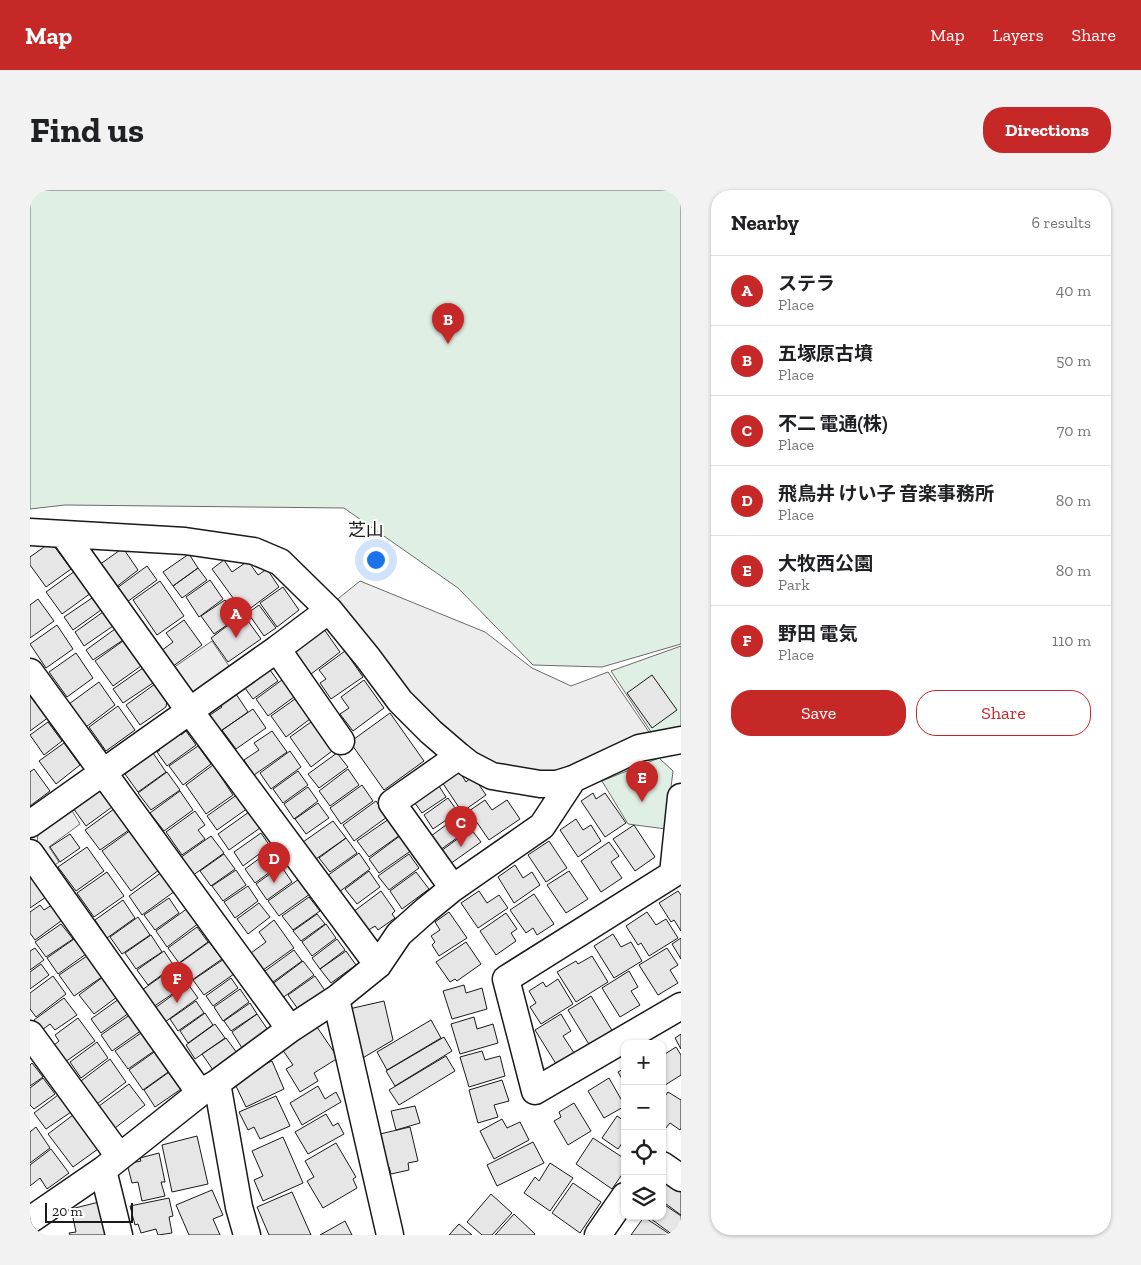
<!DOCTYPE html>
<html lang="en">
<head>
<meta charset="utf-8">
<style>
  :root { --surface:#fff; --page:#f2f2f2; --text:#202124; --muted:#757577; --line:#e0e0e0; --accent:#c62828 }
  body { margin:0; font-family:"Zilla Slab","Noto Sans JP",serif; background:var(--page); color:var(--text) }
  .controls { position:absolute; right:15px; bottom:15px; display:grid; overflow:hidden; border-radius:10px; box-shadow:0 1px 4px #0004 }
  .controls button { width:45px; height:45px; display:grid; place-items:center; padding:0; border:0; border-bottom:1px solid var(--line); background:var(--surface); color:var(--text); font:25px sans-serif }
  .scale { position:absolute; left:15px; bottom:12px; width:88px; box-sizing:border-box; padding-left:5px; border:2px solid #1a1a1a; border-top:0; font-size:14px; line-height:18px; white-space:nowrap; color:#1a1a1a; -webkit-text-stroke:4px #fff; paint-order:stroke }
  .you { position:absolute; left:345px; top:369px; width:18px; height:18px; margin:-12px; border:4px solid #fff; border-radius:50%; background:#1a73e8; box-shadow:0 0 0 8px #1a73e833 }
  .badge { display:grid; place-items:center; width:32px; height:32px; border-radius:50%; background:var(--accent); color:#fff; font-size:16px; font-weight:700 }
  .pin { position:absolute; translate:-50% -41px; filter:drop-shadow(0 1px 2px #0008) }
  .pin::after { content:''; position:absolute; top:26px; width:18px; height:15px; background:inherit; clip-path:polygon(0 0,100% 0,50% 100%) }
  .list { margin:0; padding:0; list-style:none }
  h2 { display:flex; justify-content:space-between; align-items:center; height:65px; margin:0; padding:0 20px; font-size:21px }
  h2 small { font-size:16px; font-weight:400; color:var(--muted) }
  .list li { display:grid; grid-template-columns:32px 1fr auto; gap:15px; align-items:center; box-sizing:border-box; height:70px; padding:0 20px; border-top:1px solid var(--line) }
  .list b { display:block; font-size:19px; white-space:nowrap }
  .list p { margin:0; font-size:16px; white-space:nowrap; color:var(--muted) }
  .list em { font-size:16px; font-style:normal; color:var(--muted) }
  .actions { display:flex; gap:10px; padding:15px 20px }
  .actions a { flex:1; padding:11px 0; border:1px solid var(--accent); border-radius:20px; text-align:center; font-size:18px; color:var(--accent) }
  .actions .main { background:var(--accent); color:#fff }
  .icon { flex:none; width:28px; height:28px; fill:none; stroke:currentColor; stroke-width:2; stroke-linecap:round; stroke-linejoin:round }
  .map { position:relative; flex:none; width:651px; height:1045px; overflow:hidden; border-radius:20px }
  header { display:flex; align-items:center; gap:30px; box-sizing:border-box; height:70px; padding:0 25px; background:var(--accent); color:#fff }
  header strong { font-size:24px }
  nav { display:flex; gap:28px; margin-inline-start:auto; font-size:18px }
  .intro { display:flex; align-items:center; justify-content:space-between; box-sizing:border-box; height:120px; padding:0 30px }
  h1 { margin:0; font-size:35px }
  .button { padding:12px 22px; border-radius:20px; background:var(--accent); color:#fff; font-size:18px; font-weight:700 }
  main { display:flex; gap:30px; padding:0 30px }
  aside { flex:1; background:var(--surface); border-radius:20px; box-shadow:0 1px 4px #0004 }
  .map>svg:first-child { display:block }
  .green { fill:#e0efe3; stroke:#6a6a6a }
  .parking { fill:#ededed; stroke:#6a6a6a }
  .building { fill:#e6e6e6; stroke:#1a1a1a }
  .lines { fill:none; stroke-linecap:round; stroke-linejoin:round }
  .minor-casing { stroke:#1a1a1a; stroke-width:29 }
  .minor { stroke:#fff; stroke-width:26 }
  .labels { text-anchor:middle; stroke-width:4; stroke-linejoin:round; paint-order:stroke }
  .neighbourhood-label { font-size:18px; fill:#1a1a1a; stroke:#fff }
</style>
</head>
<body>
<header>
<strong>Map</strong>
<nav><a>Map</a><a>Layers</a><a>Share</a></nav>
</header>
<div class="intro"><h1>Find us</h1><a class="button">Directions</a></div>
<main>
<div class="map">
<svg width="651" height="1045" viewBox="0 0 651 1045">
  <rect width="100%" height="100%" fill="#fff"/>
  <path class="green" d="M0 0H651V454L572 477 503 475 428 398 314 318 35 315 0 319Z
    M651 456V538L623 545 581 481Z
    M629 568 643 581 636 639 598 634 572 591Z"/>
  <path class="parking" d="M330 391 455 442 502 478 541 496 578 482 621 545 604 548 536 577 519 582 457 574 396 529 304 412Z
    M182 451 201 479 168 502 160 503 143 478Z
    M41 619 50 634 19 657 29 672 22 677 7 654 8 643Z"/>
  <path class="building" d="M21 352 41 379 16 397 0 375V367Z
    M93 358 108 380 85 398 69 375Z
    M159 364 168 378 143 396 133 382Z
    M194 370 202 382 218 371 228 385 237 379 249 397 214 423 182 379Z
    M117 376 127 390 97 412 87 398Z
    M168 378 177 390 152 408 143 396Z
    M45 381 61 403 32 424 16 402Z
    M180 390 193 409 169 427 156 407Z
    M130 391 154 426 127 445 103 410Z
    M253 397 269 420 247 437 230 413Z
    M62 408 71 420 43 440 34 427Z
    M8 409 24 431 0 448V415Z
    M195 410 207 428 184 444 171 426Z
    M229 415 246 438 234 446 218 423Z
    M73 422 83 436 54 456 45 442Z
    M213 424 231 449 198 472 181 448Z
    M154 430 172 455 142 477 131 461 143 452 136 443Z
    M27 435 43 459 16 478 0 454Z
    M291 435 310 462 281 484 266 463 267 453Z
    M85 439 93 450 63 470 56 460Z
    M93 451 111 476 83 496 65 471Z
    M315 461 333 487 301 509 290 493 296 489 289 480Z
    M46 463 63 488 37 507 19 482Z
    M237 476 248 491 223 509 212 494Z
    M113 478 123 493 93 513 83 499Z
    M622 485 647 520 622 538 597 503Z
    M256 487 268 504 238 526 226 509Z
    M334 490 354 518 323 541 310 524 319 518 311 507Z
    M69 492 85 515 56 537 39 514Z
    M125 494 137 510 136 517 110 535 96 515Z
    M0 501 19 527 0 541Z
    M204 501 218 522 191 541 180 525 192 517 188 512Z
    M265 509 280 529 256 547 241 526Z
    M88 516 105 540 76 561 59 537Z
    M223 519 236 538 206 559 192 540Z
    M360 523 394 571 354 600 320 552Z
    M18 532 32 551 14 565 0 545Z
    M281 532 302 561 281 577 260 547Z
    M156 541 166 555 137 576 127 562 130 560 128 558 149 543 151 545Z
    M242 541 257 562 224 585 214 570 229 560 224 553Z
    M34 553 50 575 26 594 9 571Z
    M168 556 181 574 153 595 139 576Z
    M260 561 271 577 241 599 230 583Z
    M123 563 136 582 108 602 95 584Z
    M307 563 318 577 289 598 278 584Z
    M183 575 203 605 176 624 156 595Z
    M427 578 436 592 443 586 456 605 432 622 410 589Z
    M4 579 20 601 0 616V582Z
    M318 579 329 595 300 616 289 601Z
    M268 581 278 595 253 613 243 599Z
    M137 582 150 600 121 620 108 603Z
    M407 593 416 607 392 623 382 609Z
    M332 595 343 611 311 634 300 618Z
    M278 597 288 611 264 629 254 614Z
    M69 599 82 617 56 636 43 618Z
    M150 601 163 620 134 641 120 623Z
    M563 603 566 609 575 603 596 633 575 647 551 611Z
    M208 604 218 618 187 640 177 626Z
    M418 608 428 622 403 639 394 625Z
    M455 610 462 620 477 610 490 629 459 650 439 621Z
    M346 611 357 627 324 651 313 635Z
    M288 613 299 628 276 644 265 629Z
    M84 619 99 640 70 660 55 640Z
    M165 621 175 635 168 640 175 649 152 665 136 642Z
    M219 622 230 638 199 660 188 644Z
    M431 624 441 638 410 660 401 646Z
    M359 629 370 645 339 667 327 651Z
    M546 629 553 640 561 635 571 651 548 667 530 640Z
    M303 631 316 648 286 669 273 652Z
    M604 635 625 667 605 681 583 649Z
    M441 639 451 652 420 674 411 661Z
    M101 640 129 680 101 701 72 661Z
    M231 643 240 656 213 676 204 662Z
    M40 644 50 658 30 672 20 657Z
    M371 645 382 660 349 683 339 669Z
    M181 646 194 663 162 686 150 668Z
    M316 648 327 663 300 682 289 668Z
    M519 651 537 678 516 692 498 665Z
    M579 652 589 666 581 672 592 688 571 702 551 671Z
    M57 657 74 681 46 701 28 677Z
    M241 660 251 674 225 693 215 679Z
    M329 663 340 679 309 702 297 686Z
    M194 664 205 679 181 696 170 681Z
    M379 664 389 678 359 700 348 686Z
    M485 675 493 688 502 682 510 695 484 713 468 687Z
    M251 676 262 692 237 710 226 694Z
    M206 680 216 695 193 711 182 696Z
    M339 681 350 697 327 714 315 699Z
    M539 681 558 709 536 723 517 695Z
    M77 682 94 706 64 727 47 703Z
    M132 682 145 701 112 725 99 706Z
    M386 682 399 699 372 719 360 701Z
    M5 684 19 705 0 718V688Z
    M269 689 280 704 249 726 238 711Z
    M218 696 228 711 205 728 194 712Z
    M351 701 365 721 362 724 365 728 348 740 345 736 337 741 323 722Z
    M449 701 457 713 469 705 478 718 448 738 431 713Z
    M648 701 651 705V741L644 730 641 732 629 713Z
    M504 704 524 734 507 745 503 738 496 743 480 720Z
    M279 707 290 721 263 740 252 726Z
    M139 708 149 723 125 740 114 725Z
    M93 710 105 728 77 748 65 730Z
    M25 713 35 728 5 750 0 743V722L10 715 14 720Z
    M229 713 240 727 218 744 207 729Z
    M158 718 169 733 137 757 126 741Z
    M419 722 437 748 409 766 402 755 405 752 401 746 410 740 405 732Z
    M617 722 626 735 636 729 648 748 619 766 611 753 608 755 596 736Z
    M476 723 487 739 481 743 486 751 466 765 450 741Z
    M287 724 295 734 271 751 263 741Z
    M108 727 120 745 92 764 80 747Z
    M244 730 264 758 233 780 221 763 236 752 229 742Z
    M31 734 43 749 16 767 5 752Z
    M296 734 306 748 282 766 272 752Z
    M167 737 178 752 149 773 138 758Z
    M583 744 591 757 601 752 612 771 584 788 564 756Z
    M121 745 132 762 106 779 95 763Z
    M651 748V769L642 754Z
    M44 749 56 764 28 784 17 768Z
    M307 749 315 760 290 779 282 768Z
    M179 752 192 769 162 790 150 773Z
    M436 752 451 774 427 791 425 789 420 792 406 772Z
    M5 758 14 770 0 780V761Z
    M637 758 648 775 640 780 648 793 628 805 609 775Z
    M264 760 272 771 243 792 235 781Z
    M134 761 144 776 118 795 107 780Z
    M316 761 326 775 301 793 290 779Z
    M57 766 72 787 44 806 29 785Z
    M562 766 578 792 546 812 527 782 546 771 548 774Z
    M194 769 204 784 174 805 163 790Z
    M273 771 284 785 251 809 241 795Z
    M11 774 19 785 0 799V782Z
    M146 776 157 794 123 817 112 800Z
    M599 781 608 797 601 801 610 815 590 827 572 798Z
    M23 786 36 804 6 827 0 819V803Z
    M285 786 296 802 270 822 258 805Z
    M73 787 87 807 64 824 49 805Z
    M201 788 208 798 183 816 176 806Z
    M528 789 543 814 511 834 500 817 506 813 499 801 513 792 516 797Z
    M158 794 168 808 135 832 125 818Z
    M434 795 436 803 452 798 457 819 422 829 413 801Z
    M210 799 219 812 193 831 184 817Z
    M561 806 583 842 560 856 538 820Z
    M34 808 47 825 25 840 20 834 12 840 4 830Z
    M89 809 99 823 71 843 61 829Z
    M166 811 174 823 148 841 140 829Z
    M354 811 363 850 331 869 319 819Z
    M220 813 227 824 201 841 194 831Z
    M175 823 183 835 158 853 150 841Z
    M101 824 112 840 82 861 71 845Z
    M227 824 238 840 212 858 202 842Z
    M531 824 541 841 533 846 546 866 528 877 505 840Z
    M444 827 447 839 463 834 468 853 430 864 421 834Z
    M48 828 65 851 35 872 23 856 29 851 25 845Z
    M401 830 411 848 357 880 347 862Z
    M185 834 195 848 165 869 156 855Z
    M287 837 308 868 284 883 288 891 270 902 256 879 263 875 252 859Z
    M114 841 127 859 98 879 85 861Z
    M651 844V859L645 848Z
    M414 847 422 861 365 896 356 881Z
    M196 848 207 863 183 880 172 864Z
    M67 852 78 868 51 888 40 872Z
    M646 857 651 865V885L632 897V859L635 864Z
    M127 860 141 880 113 900 99 880Z
    M452 861 455 870 470 866 475 886 439 897 430 867Z
    M416 866 425 881 369 915 359 900Z
    M80 869 96 892 67 914 51 891Z
    M242 871 254 899 216 917 205 894 213 891 212 888 225 882 224 879Z
    M2 873 13 887 0 896V875Z
    M595 878V894L588 882Z
    M142 880 154 897 125 917 114 900Z
    M13 888 25 904 4 919 0 915V898Z
    M579 888 595 916 574 928 558 901Z
    M472 890 479 911 464 915 468 927 448 933 439 900Z
    M99 894 115 915 85 938 69 916Z
    M288 896 295 909 306 902 311 912 272 935 260 913Z
    M638 902 651 910V938L650 940 640 933 635 939 632 937V910Z
    M28 905 41 922 16 939 4 923Z
    M246 906 260 936 230 949 224 937 218 940 209 922Z
    M544 913 561 941 538 955 524 931 531 927 529 922Z
    M385 916 390 933 366 940 361 921Z
    M296 924 303 936 308 933 314 944 278 964 265 942Z
    M43 925 68 959 43 977 18 944Z
    M587 926 593 930 595 927V949L588 959 572 948Z
    M472 929 477 938 490 932 499 950 464 969 450 941Z
    M6 937 20 958 0 973V942Z
    M380 937 388 971 378 973 379 980 361 984 359 977 358 978 350 944Z
    M167 946 178 994 142 1002 132 955Z
    M253 947 273 993 233 1011 224 990 233 986 222 961Z
    M563 948 595 969V980L582 999 546 974Z
    M503 952 514 973 467 996 457 975Z
    M306 953 326 987 323 989 327 998 293 1018 277 991 284 987 275 971Z
    M21 959 39 983 17 999 10 988 0 996V975Z
    M129 963 135 992H131L135 1006 112 1011 108 992 102 993 97 974 111 971 110 968Z
    M520 973 543 988 520 1021 494 1003 505 987 509 991Z
    M638 989 651 998V1025L632 1011V997Z
    M543 993 571 1012 550 1043 522 1023Z
    M182 1000 193 1025 183 1029 190 1045H159L146 1015Z
    M262 1002 281 1045H239L227 1017Z
    M461 1004 482 1023 462 1045H452L437 1032Z
    M139 1008 143 1026 139 1027 142 1043 128 1045 126 1039 111 1043 108 1034 105 1035 100 1016Z
    M69 1012 76 1045H40L39 1043 46 1042 41 1019Z
    M632 1013 651 1026V1045H643L617 1026H632Z
    M484 1024 505 1044 504 1045H465Z
    M614 1027 641 1045H601Z
    M315 1031 322 1045H290Z
    M429 1034 442 1045H419Z"/>
  <g class="lines">
    <g class="minor-casing">
      <path id="minor" d="M0 342 155 351 224 361 250 372 299 420 338 468 370 511 401 542 429 566 439 574 462 586 510 594H527L543 589 609 558 651 550
        M34 345 159 520 348 775
        M247 459 311 551
        M0 482 260 839
        M651 607 643 684 476 789 505 901 651 816
        M0 634 247 459 299 420
        M0 663 170 903
        M423 698 362 613 429 566
        M306 809 360 1045
        M0 844 89 966
        M187 893 209 1017 217 1045
        M632 975 651 988
        M73 980 89 1045
        M0 1030 73 980 170 903 187 893 260 839 306 809 348 775 369 744 396 720 423 698 512 636 543 589
        M568 1045 595 1006"/>
    </g>
    <use href="#minor" class="minor"/>
  </g>
  <g class="labels">
    <g class="neighbourhood-label">
      <text x="336" y="346">芝山</text>
    </g>
  </g>
</svg>
<div class="controls">
<button>+</button>
<button>−</button>
<button><svg class="icon" aria-label="locate" viewBox="0 0 24 24"><circle cx="12" cy="12" r="6"/><path d="M12 2v4M12 18v4M2 12h4M18 12h4"/></svg></button>
<button><svg class="icon" aria-label="layers" viewBox="0 0 24 24"><path d="M12 4l9 5-9 5-9-5zM3 14l9 5 9-5"/></svg></button>
</div>
<div class="scale">20 m</div>
<div class="you"></div>
<div class="pin badge" style="left:206px;top:448px">A</div>
<div class="pin badge" style="left:418px;top:154px">B</div>
<div class="pin badge" style="left:431px;top:657px">C</div>
<div class="pin badge" style="left:244px;top:693px">D</div>
<div class="pin badge" style="left:612px;top:612px">E</div>
<div class="pin badge" style="left:147px;top:813px">F</div>
</div>
<aside>
<h2>Nearby<small>6 results</small></h2>
<ul class="list">
<li><span class="badge">A</span><div><b>ステラ</b><p>Place</p></div><em>40 m</em></li>
<li><span class="badge">B</span><div><b>五塚原古墳</b><p>Place</p></div><em>50 m</em></li>
<li><span class="badge">C</span><div><b>不二 電通(株)</b><p>Place</p></div><em>70 m</em></li>
<li><span class="badge">D</span><div><b>飛鳥井 けい子 音楽事務所</b><p>Place</p></div><em>80 m</em></li>
<li><span class="badge">E</span><div><b>大牧西公園</b><p>Park</p></div><em>80 m</em></li>
<li><span class="badge">F</span><div><b>野田 電気</b><p>Place</p></div><em>110 m</em></li>
</ul>
<div class="actions"><a class="main">Save</a><a>Share</a></div>
</aside>
</main>
</body>
</html>
